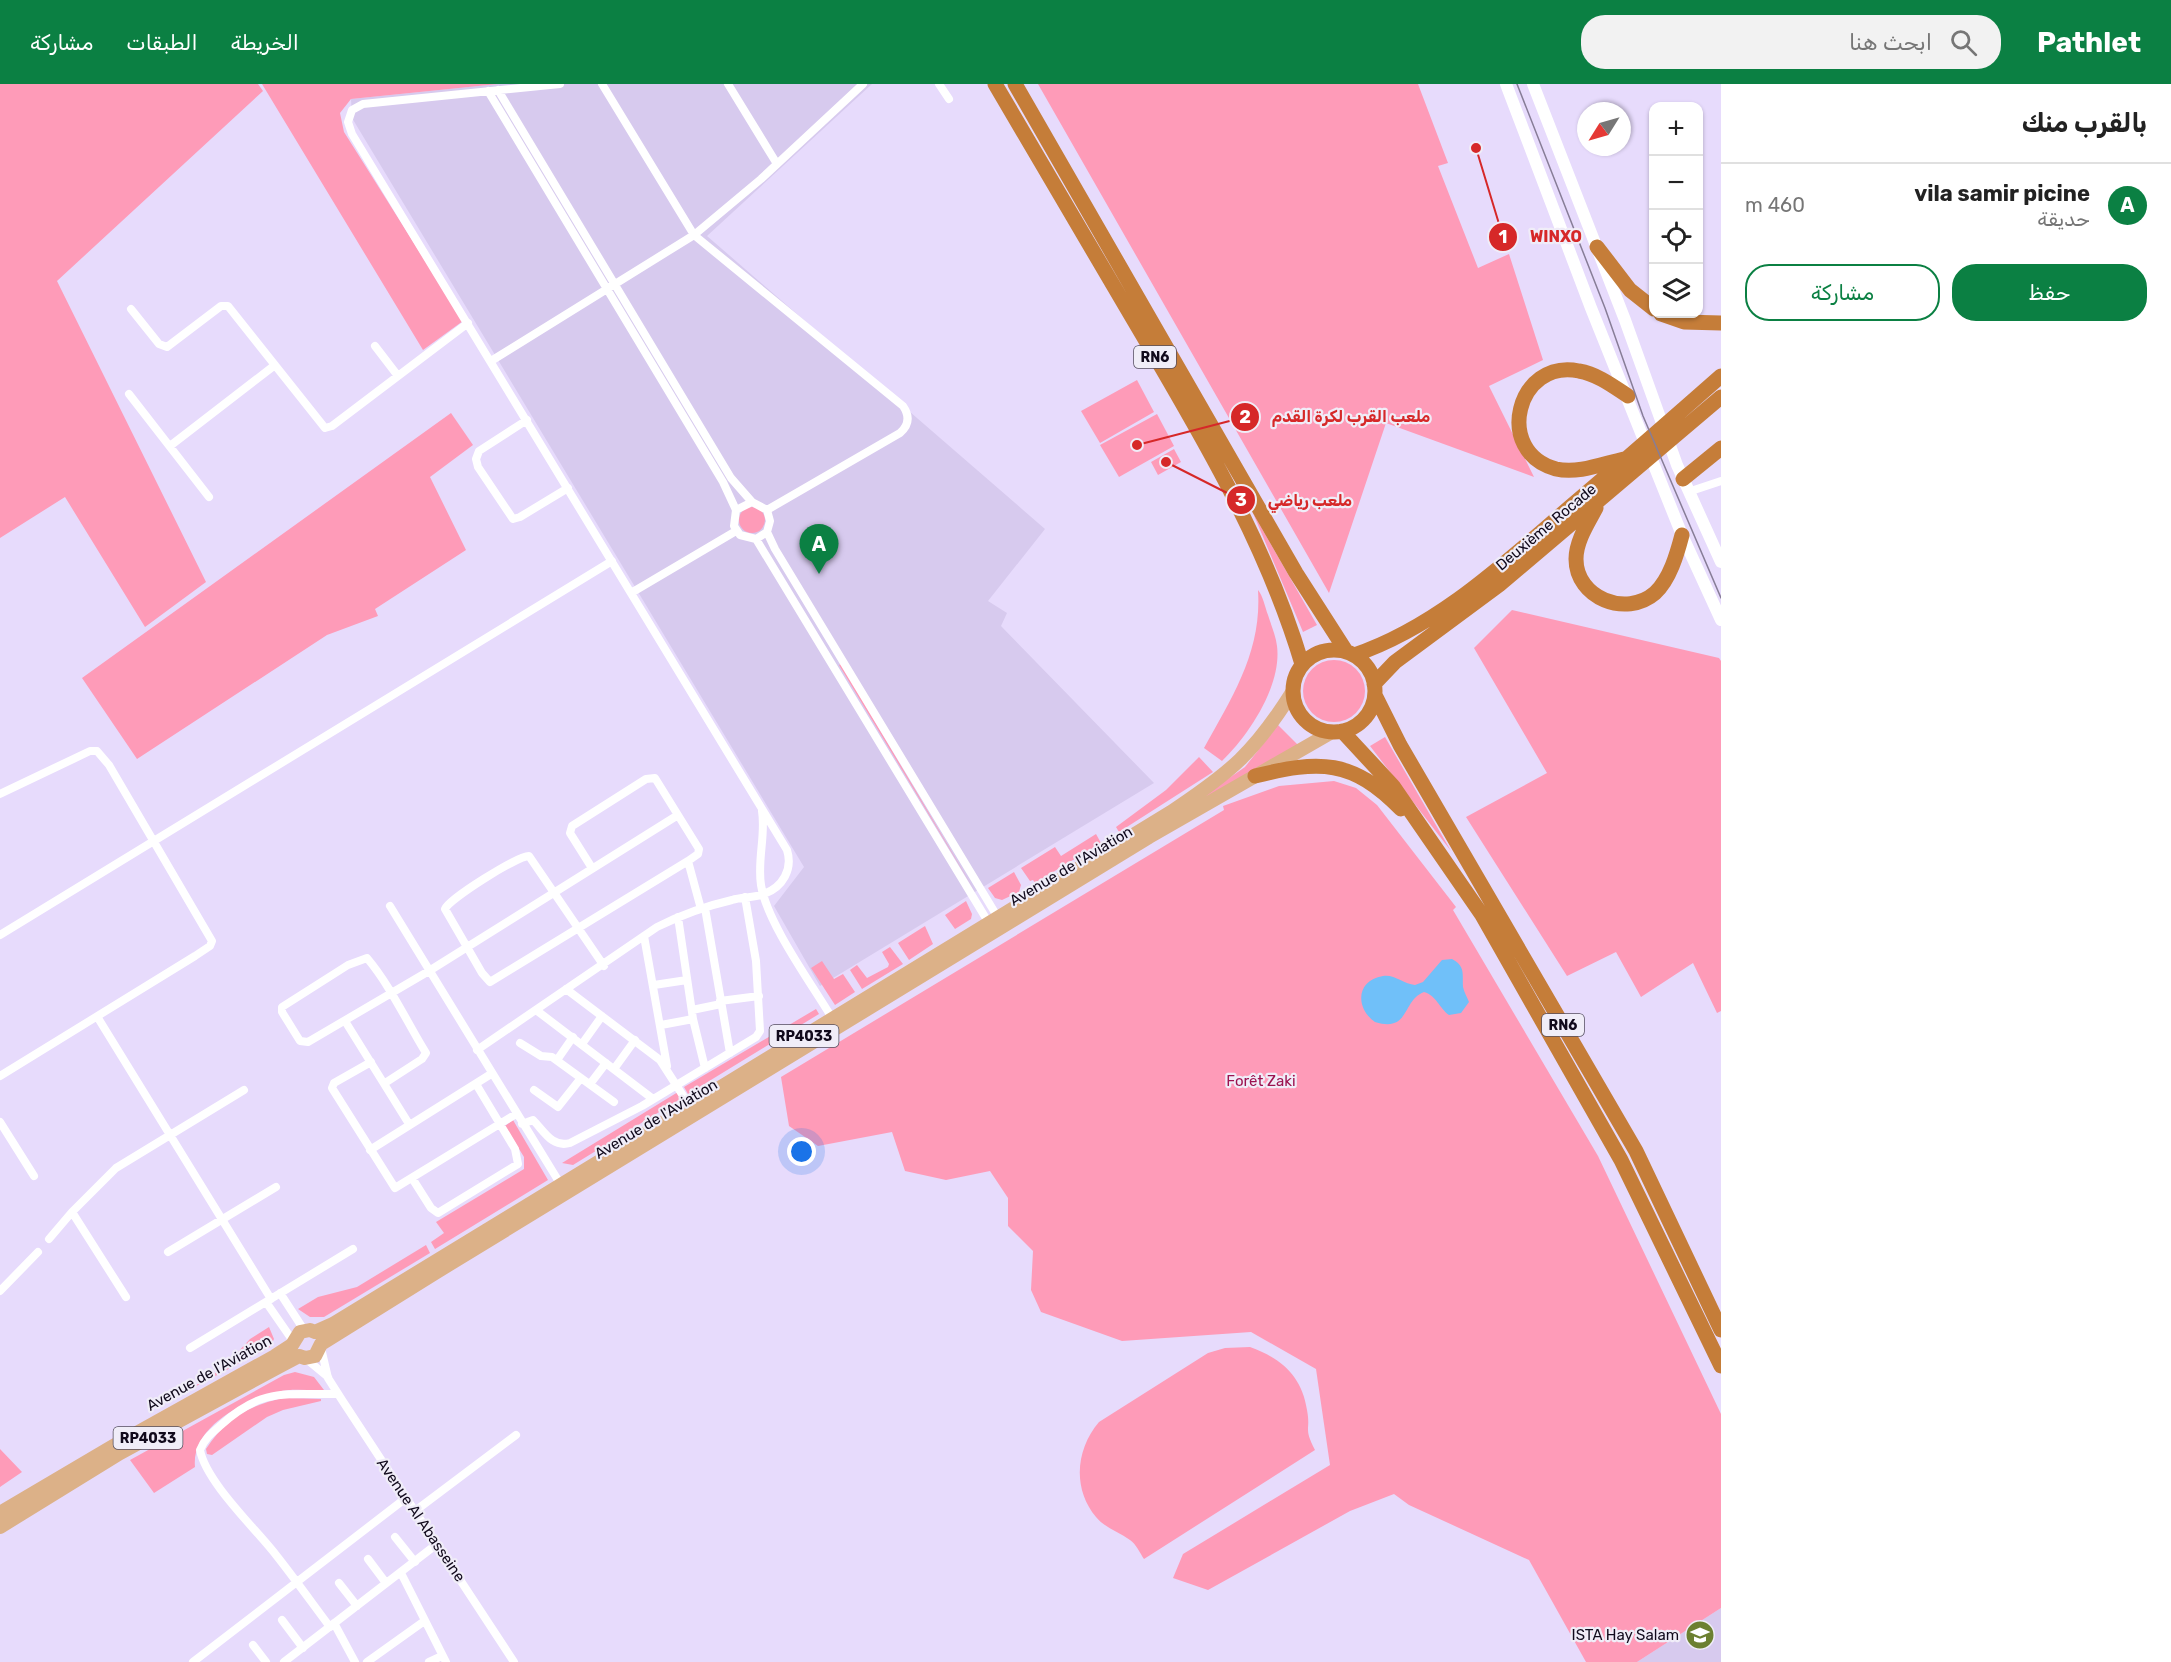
<!DOCTYPE html>
<html lang="ar">
<head>
<meta charset="utf-8">
<style>
  :root { --surface:#fff; --page:#f2f2f2; --text:#222; --muted:#767676; --line:#e0e0e0; --accent:#0b8043 }
  body { margin:0; font-family:Rubik,"Noto Naskh Arabic",sans-serif; background:var(--page); color:var(--text); direction:rtl }
  .controls { position:absolute; right:18px; top:18px; display:grid; overflow:hidden; border-radius:12px; box-shadow:0 2px 4px #0004 }
  .controls button { width:54px; height:54px; display:grid; place-items:center; padding:0; border:0; border-bottom:2px solid var(--line); background:var(--surface); color:var(--text); font:30px sans-serif }
  .compass { position:absolute; left:1577px; top:18px; width:54px; height:54px; border-radius:50%; background:var(--surface); box-shadow:0 2px 4px #0004; rotate:233deg }
  .you { position:absolute; left:802px; top:1068px; width:21px; height:21px; margin:-15px; border:4px solid #fff; border-radius:50%; background:#1a73e8; box-shadow:0 0 0 9px #1a73e833 }
  .badge { display:grid; place-items:center; width:39px; height:39px; border-radius:50%; background:var(--accent); color:#fff; font-size:20px; font-weight:700 }
  .pin { position:absolute; translate:-50% -50px; filter:drop-shadow(0 2px 3px #0008) }
  .pin::after { content:''; position:absolute; top:32px; width:21px; height:18px; background:inherit; clip-path:polygon(0 0,100% 0,50% 100%) }
  .list { margin:0; padding:0; list-style:none }
  h2 { display:flex; justify-content:space-between; align-items:center; height:78px; margin:0; padding:0 24px; font-size:26px }
  h2 small { font-size:20px; font-weight:400; color:var(--muted) }
  .list li { display:grid; grid-template-columns:39px 1fr auto; gap:18px; align-items:center; box-sizing:border-box; height:84px; padding:0 24px; border-top:2px solid var(--line) }
  .list b { display:block; font-size:22px; white-space:nowrap }
  .list p { margin:0; font-size:20px; white-space:nowrap; color:var(--muted) }
  .list em { font-size:20px; font-style:normal; color:var(--muted) }
  .actions { display:flex; gap:12px; padding:18px 24px }
  .actions a { flex:1; padding:14px 0; border:2px solid var(--accent); border-radius:24px; text-align:center; font-size:21px; color:var(--accent) }
  .actions .main { background:var(--accent); color:#fff }
  .icon { flex:none; width:33px; height:33px; fill:none; stroke:currentColor; stroke-width:2; stroke-linecap:round; stroke-linejoin:round }
  .map { position:relative; flex:none; width:1721px; height:1578px; overflow:hidden; direction:ltr }
  header { display:flex; align-items:center; gap:36px; box-sizing:border-box; height:84px; padding:0 30px; background:var(--accent); color:#fff }
  header strong { font-size:28px }
  nav { display:flex; gap:33px; margin-inline-start:auto; font-size:21px }
  .search { width:420px; height:54px; background:var(--page); display:flex; align-items:center; gap:15px; box-sizing:border-box; padding:0 21px; border-radius:24px; color:var(--muted); font-size:22px }
  main { display:flex }
  aside { flex:1; background:var(--surface) }
  .map>svg:first-child { display:block }
  .built { fill:#d7caee }
  .green { fill:#fe9bb8 }
  .water { fill:#70c0f9 }
  .lines { fill:none; stroke-linecap:round; stroke-linejoin:round }
  .street { stroke:#fff; stroke-width:8 }
  .secondary { stroke:#fff; stroke-width:12 }
  .primary { stroke:#dcb188; stroke-width:14 }
  .highway { stroke:#c57d39; stroke-width:15 }
  .tram { stroke:#877d97; stroke-width:1.5 }
  .labels { text-anchor:middle; stroke-width:4.5; stroke-linejoin:round; paint-order:stroke }
  .shield { fill:#f0edf8; stroke:#544e5e; stroke-width:1.5 }
  .shield-label { font-size:14px; font-weight:bold; fill:#110a1c }
  .street-label { font-size:15px; fill:#110a1c; stroke:#f0edf8 }
  .park-label { font-size:15px; fill:#9c1350; stroke:#f0edf8 }
  .poi-label { font-size:15px; fill:#110a1c; stroke:#f0edf8; text-anchor:end }
  .leader { fill:none; stroke:#d62828; stroke-width:2 }
  .callout-dot { fill:#d62828; stroke:#f0edf8; stroke-width:2 }
  .mark-label { font-size:18px; text-anchor:middle; font-weight:bold; fill:#fff }
  .callout-label { font-size:16px; text-anchor:middle; font-weight:bold; fill:#d62828; stroke:#f0edf8; stroke-width:4.5; stroke-linejoin:round; paint-order:stroke }
</style>
</head>
<body>
<header>
<strong>Pathlet</strong>
<div class="search"><svg class="icon" aria-label="search" viewBox="0 0 24 24"><circle cx="10" cy="10" r="6"/><path d="M15 15l6 6"/></svg>ابحث هنا</div>
<nav><a>الخريطة</a><a>الطبقات</a><a>مشاركة</a></nav>
</header>
<main>
<aside>
<h2>بالقرب منك<small></small></h2>
<ul class="list">
<li><span class="badge">A</span><div><b>vila samir picine</b><p>حديقة</p></div><em>460 m</em></li>
</ul>
<div class="actions"><a class="main">حفظ</a><a>مشاركة</a></div>
</aside>
<div class="map">
<svg width="1721" height="1578" viewBox="0 0 1721 1578">
  <rect width="100%" height="100%" fill="#e7dbfc"/>
  <path class="built" d="M498 0H872L707 152 1045 445 988 517 1007 529 1001 542 1154 699 820 902 774 822 804 783 352 34 351 15Z
    M1721 1524V1578H1637Z"/>
  <path class="green" d="M0 0H258L263 7 57 197 206 498 145 543 65 413 0 454Z
    M262 0H498L351 15 340 29 344 48 463 237 423 266Z
    M1038 0H1418L1448 79 1438 82 1478 184 1509 170 1543 276 1489 302 1534 393 1386 339 1329 509Z
    M1137 296 1154 328 1100 359 1081 327Z
    M451 329 473 361 430 393 466 466 375 525 378 532 327 551 137 675 82 594Z
    M1157 330 1174 362 1119 393 1100 361Z
    M1174 365 1181 378 1158 391 1151 378Z
    M739 436a13 13 0 1 1 26 0a13 13 0 1 1-26 0Z
    M1253 429 1317 541 1303 548Z
    M1258 506C1263 512 1265 523 1268 531 1271 541 1276 552 1277 562 1282 601 1249 651 1222 677L1204 664C1233 612 1262 567 1258 506Z
    M1512 526 1719 574 1721 577V927L1717 929 1693 879 1641 913 1616 868 1567 892 1466 733 1547 689 1474 564Z
    M1303 607a31 31 0 1 1 62 0a31 31 0 1 1-62 0Z
    M841 580 976 809 839 581Z
    M1278 641 1298 661 1198 720 1196 717 1245 683Z
    M1385 653 1451 767 1370 662Z
    M1199 673 1213 688 1119 748 1116 743 1166 706Z
    M1334 697 1356 704 1377 721 1456 823 1453 826 1598 1072 1721 1330V1524L1637 1578H1586L1529 1476 1409 1421 1394 1410 1350 1427 1208 1506 1173 1494 1183 1470 1330 1381 1316 1285 1251 1248 1122 1257 1041 1228 1031 1206 1033 1167 1008 1142V1114L990 1087 946 1096 905 1087 892 1048 818 1062 789 1042 781 993 1224 726 1223 722 1279 702Z
    M1096 750 1101 759 1035 799 1033 796 1030 797 1021 784 1055 763 1061 772Z
    M1014 788 1021 801 1019 808 1002 816 995 814 988 804Z
    M966 817 972 830 971 835 955 845 945 831Z
    M925 842 933 860 909 876 898 859Z
    M890 863 903 880 862 905 850 886 857 881 867 894 888 883 889 880 882 868Z
    M822 877 834 895 843 890 855 908 835 921 811 884Z
    M816 925 819 930 688 1010 684 1003Z
    M678 1008 682 1014 573 1081 562 1079Z
    M513 1036 548 1096 435 1165 431 1158 444 1149 436 1138 524 1085V1073L505 1042Z
    M426 1161 430 1169 324 1233H310L298 1225 318 1213 357 1203Z
    M269 1243 274 1255 270 1263 185 1308 222 1285 250 1255Z
    M1250 1263C1281 1274 1302 1292 1307 1326 1311 1347 1303 1343 1315 1366L1144 1475C1140 1469 1136 1460 1130 1456 1119 1448 1105 1444 1096 1433 1072 1404 1076 1365 1099 1338L1208 1269 1225 1264Z
    M295 1288 314 1293 324 1306C310 1307 292 1304 278 1308 244 1316 191 1343 195 1383L154 1409 130 1376 284 1291Z
    M283 1314 321 1315V1317L283 1326 267 1333 212 1371 207 1370 206 1365C226 1334 248 1322 283 1314Z
    M0 1365 22 1388 0 1403Z"/>
  <path class="water" d="M1452 875C1466 882 1462 891 1463 903 1464 908 1467 913 1469 918L1461 929 1449 931C1439 924 1437 912 1424 908 1402 916 1410 949 1375 938 1355 924 1356 896 1383 892 1394 890 1404 900 1415 901L1423 898 1442 876Z"/>
  <g class="lines">
    <path class="street" d="M602 0 694 151 903 322C910 332 909 341 900 349L767 426
      M728 0 777 80
      M939 0 949 15
      M498 6 731 394 752 418
      M488 7 723 398 736 426
      M131 225 159 260 167 263 221 222H228L325 344 332 342 468 239
      M375 262 398 292
      M491 277 694 151 761 95 863 0
      M129 310 209 413
      M527 336 479 367 476 375 478 383 513 435 520 433 568 404
      M170 362 275 281
      M1688 408 1721 397
      M767 448 756 455 740 451 734 442 736 426 752 418 767 426 770 437 767 448 775 465 1000 837
      M756 455 990 841
      M631 509 736 447
      M0 710 90 667H97L109 681 212 857 210 862 195 872 0 992
      M762 727C766 751 757 776 761 801 767 839 811 899 832 934
      M688 777 701 825
      M592 784 570 749 572 742 646 695 655 694 699 765 698 770 688 777 490 898 482 889 445 825C449 815 517 772 529 772L604 882
      M390 822 561 1101
      M705 824 730 969
      M678 833 693 935 705 984
      M0 851 612 477
      M644 852 667 982
      M654 901 687 896
      M566 905 660 976 689 1021
      M720 917 759 912
      M536 926 653 1015
      M692 926 721 920
      M98 934 271 1215
      M345 937 409 1040
      M661 941 693 935
      M520 959 541 972 552 973 614 1018
      M582 960 602 932
      M477 966 657 843C681 831 706 822 732 816 742 813 755 814 764 810 783 803 793 785 787 766L352 50 348 38 352 26 363 20 560 0
      M557 976 573 953
      M371 978 334 999 332 1004 395 1104 516 1030
      M614 985 635 956
      M385 999 422 975 426 969 423 964C405 934 389 900 367 874L348 881 282 923V928L300 957 308 958 429 887 678 731
      M590 1000 606 979
      M534 1006 558 1023 581 994
      M0 1038 34 1092
      M522 1040 533 1036C544 1047 552 1064 570 1059L642 1022 756 953 760 947 756 877 745 813
      M370 1066 491 990
      M412 1094 431 1124 438 1129 518 1080 515 1065 476 1000
      M49 1155 72 1128
      M168 1168 276 1103
      M0 1207 38 1168
      M280 1209 304 1246
      M126 1213 72 1128 116 1084 244 1006
      M266 1218 293 1257
      M190 1264 353 1165
      M321 1264 328 1294 342 1316 514 1578
      M305 1274 328 1293
      M415 1427 516 1351
      M395 1453 415 1478
      M368 1475 386 1499
      M401 1489 446 1578
      M339 1499 357 1522
      M282 1536 303 1564
      M334 1539 355 1578
      M330 1543C312 1519 295 1495 276 1471 256 1445 206 1398 200 1366 204 1355 213 1348 221 1341 263 1303 286 1311 338 1310
      M253 1561 266 1578
      M193 1578 406 1414
      M284 1578 437 1460
      M367 1578 423 1538
      M429 1578 442 1572"/>
    <path class="secondary" d="M1506 0 1591 224 1682 451 1721 536
      M1533 0 1625 236 1677 381 1721 478"/>
    <path class="primary" d="M0 1429 115 1361 275 1272 292 1261 300 1248 310 1246 315 1248 333 1240 1171 728C1231 688 1254 669 1293 607
      M0 1443 120 1369 280 1282 299 1272 305 1274 315 1272 321 1260 435 1189 1149 753 1332 648"/>
    <path class="highway" d="M995 0C1039 74 1082 149 1126 223 1193 337 1264 452 1302 580
      M1015 0 1296 489 1346 567
      M1597 163 1630 206 1654 225
      M1661 230 1684 238 1721 239
      M1624 375C1602 380 1578 390 1556 385 1493 368 1517 274 1579 287 1597 290 1613 302 1628 312
      M1683 395 1721 364
      M1596 424C1588 439 1576 457 1576 475 1576 514 1626 534 1655 509 1670 495 1677 470 1682 451
      M1293 607a41 41 0 1 1 82 0a41 41 0 1 1-82 0Z
      M1354 571C1437 543 1505 479 1570 423 1621 380 1671 336 1721 292
      M1374 600 1395 578 1499 501 1721 313
      M1375 611 1400 661 1636 1067 1721 1246
      M1342 647 1393 702 1482 831 1621 1076 1721 1282
      M1255 692C1320 676 1352 675 1401 725"/>
    <path class="tram" d="M1517 0 1605 224 1643 332 1721 514"/>
  </g>
  <defs>
    <g id="university-disc" transform="scale(1.5)"><circle r="9.5" fill="#6c8030" stroke="#f0edf8"/><path d="M0-5L7-2L0 1L-7-2ZM-4 1L0 2.5L4 1V4Q0 6-4 4Z" fill="#fff"/></g>
  </defs>
  <g fill-rule="evenodd">
    <use href="#university-disc" x="1700" y="1551"/>
  </g>
  <g class="labels">
    <g class="shield">
      <rect x="1134" y="262" width="42" height="22" rx="4.5"/>
      <rect x="1542" y="930" width="42" height="22" rx="4.5"/>
      <rect x="769.5" y="941" width="69" height="22" rx="4.5"/>
      <rect x="113.5" y="1343" width="69" height="22" rx="4.5"/>
    </g>
    <g class="shield-label">
      <text x="1155" y="278">RN6</text>
      <text x="1563" y="946">RN6</text>
      <text x="804" y="957">RP4033</text>
      <text x="148" y="1359">RP4033</text>
    </g>
    <g class="street-label">
      <text transform="translate(1546 443) rotate(-40)" y="5">Deuxième Rocade</text>
      <text transform="translate(1071 782) rotate(-31)" y="5">Avenue de l'Aviation</text>
      <text transform="translate(656 1035) rotate(-31)" y="5">Avenue de l'Aviation</text>
      <text transform="translate(209 1289) rotate(-29)" y="5">Avenue de l'Aviation</text>
      <text transform="translate(421 1436) rotate(56)" y="5">Avenue Al Abasseine</text>
    </g>
    <g class="park-label">
      <text x="1261" y="1002">Forêt Zaki</text>
    </g>
    <g class="poi-label">
      <text x="1679" y="1556">ISTA Hay Salam</text>
    </g>
  </g>
  <path class="leader" d="M1476 64L1503 153M1137 361L1245 333M1166 378L1241 416"/>
  <g class="callout-dot">
    <circle cx="1476" cy="64" r="6"/>
    <circle cx="1137" cy="361" r="6"/>
    <circle cx="1166" cy="378" r="6"/>
    <circle cx="1503" cy="153" r="15"/>
    <circle cx="1245" cy="333" r="15"/>
    <circle cx="1241" cy="416" r="15"/>
  </g>
  <g class="mark-label">
    <text x="1503" y="159">1</text>
    <text x="1245" y="339">2</text>
    <text x="1241" y="422">3</text>
  </g>
  <g class="callout-label">
    <text x="1556" y="158">WINXO</text>
    <text x="1351" y="338">ملعب القرب لكرة القدم</text>
    <text x="1310" y="422">ملعب رياضي</text>
  </g>
</svg>
<div class="controls">
<button>+</button>
<button>−</button>
<button><svg class="icon" aria-label="locate" viewBox="0 0 24 24"><circle cx="12" cy="12" r="6"/><path d="M12 2v4M12 18v4M2 12h4M18 12h4"/></svg></button>
<button><svg class="icon" aria-label="layers" viewBox="0 0 24 24"><path d="M12 4l9 5-9 5-9-5zM3 14l9 5 9-5"/></svg></button>
</div>
<svg class="compass" viewBox="-18 -18 36 36"><path d="M0-13l5 13h-10z" fill="#e53935"/><path d="M0 13l5-13h-10z" fill="#767676"/></svg>
<div class="you"></div>
<div class="pin badge" style="left:819px;top:490px">A</div>
</div>
</main>
</body>
</html>
